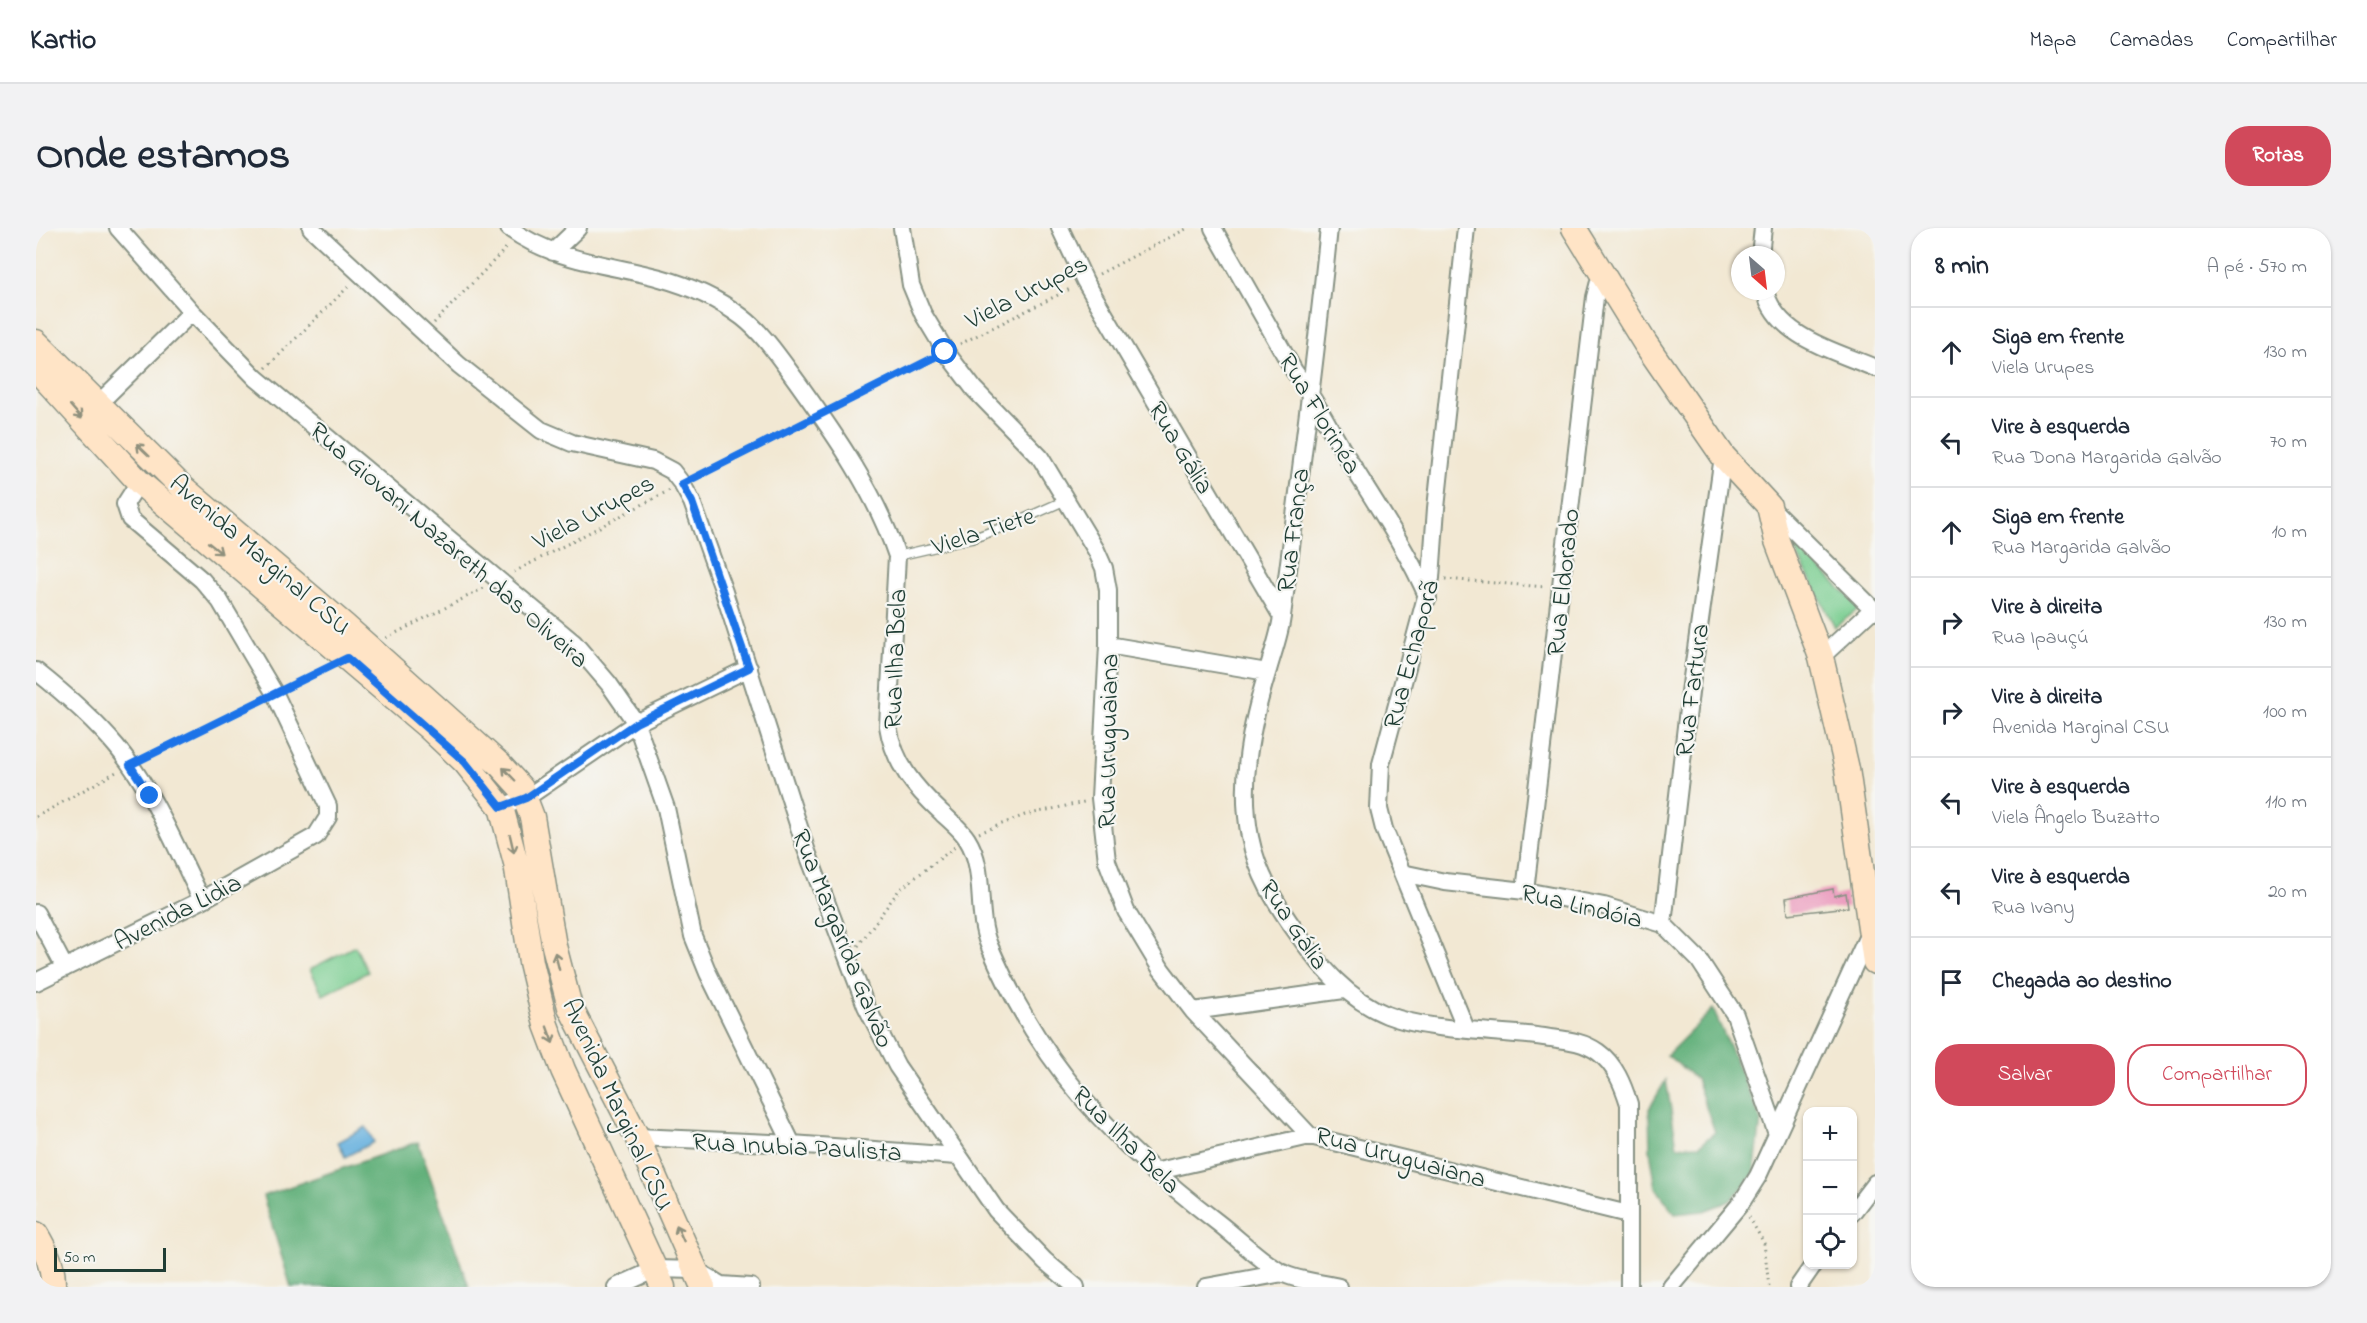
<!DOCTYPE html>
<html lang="pt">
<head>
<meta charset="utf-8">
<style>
  :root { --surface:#fff; --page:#f2f2f3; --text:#1f2937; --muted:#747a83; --line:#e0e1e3; --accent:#d1495b }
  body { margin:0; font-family:"Indie Flower",sans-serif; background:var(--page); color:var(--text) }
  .controls { position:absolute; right:18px; bottom:18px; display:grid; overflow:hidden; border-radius:12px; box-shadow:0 2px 4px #0004 }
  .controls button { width:54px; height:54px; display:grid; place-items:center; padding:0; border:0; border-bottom:2px solid var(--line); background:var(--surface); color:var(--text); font:30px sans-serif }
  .compass { position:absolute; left:1695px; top:18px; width:54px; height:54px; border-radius:50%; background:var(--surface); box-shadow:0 2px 4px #0004; rotate:152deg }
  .scale { position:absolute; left:18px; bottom:15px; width:112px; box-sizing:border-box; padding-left:6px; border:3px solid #1f3d34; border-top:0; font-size:16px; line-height:21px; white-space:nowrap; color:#1f3d34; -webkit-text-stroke:4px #f6f6f2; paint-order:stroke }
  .stop { position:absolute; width:18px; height:18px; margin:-14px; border:4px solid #1a73e8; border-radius:50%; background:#fff }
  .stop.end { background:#1a73e8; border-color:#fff; box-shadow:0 2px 6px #0008 }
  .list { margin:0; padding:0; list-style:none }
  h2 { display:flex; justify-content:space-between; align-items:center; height:78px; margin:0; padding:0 24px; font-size:26px }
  h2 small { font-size:20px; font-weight:400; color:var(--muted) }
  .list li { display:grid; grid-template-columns:39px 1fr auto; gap:18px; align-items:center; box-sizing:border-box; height:90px; padding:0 24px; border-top:2px solid var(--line) }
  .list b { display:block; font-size:22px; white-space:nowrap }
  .list p { margin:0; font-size:20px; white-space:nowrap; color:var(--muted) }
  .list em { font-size:20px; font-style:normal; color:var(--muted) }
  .actions { display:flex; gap:12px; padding:18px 24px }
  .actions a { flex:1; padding:14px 0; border:2px solid var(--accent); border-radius:24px; text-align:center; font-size:21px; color:var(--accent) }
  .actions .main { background:var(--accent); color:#fff }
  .icon { flex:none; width:33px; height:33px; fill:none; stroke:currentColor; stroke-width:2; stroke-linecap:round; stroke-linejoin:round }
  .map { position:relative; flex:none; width:1839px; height:1059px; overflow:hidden; border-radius:24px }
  header { display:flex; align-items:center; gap:36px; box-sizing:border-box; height:84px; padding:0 30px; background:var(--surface); border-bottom:2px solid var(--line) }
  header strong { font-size:28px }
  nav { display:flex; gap:33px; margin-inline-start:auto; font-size:21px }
  .intro { display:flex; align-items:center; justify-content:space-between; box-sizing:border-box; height:144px; padding:0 36px }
  h1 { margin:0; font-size:42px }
  .button { padding:15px 27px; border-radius:24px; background:var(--accent); color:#fff; font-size:21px; font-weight:700 }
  main { display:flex; gap:36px; padding:0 36px }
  aside { flex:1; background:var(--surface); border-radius:24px; box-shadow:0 2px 4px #0004 }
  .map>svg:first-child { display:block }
  .green { fill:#79cd90; stroke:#4c8562; stroke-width:1.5 }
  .forest { fill:#62b07a; stroke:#407657; stroke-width:1.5 }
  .water { fill:#66b0de; stroke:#427689; stroke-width:1.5 }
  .building { fill:#eb98bc }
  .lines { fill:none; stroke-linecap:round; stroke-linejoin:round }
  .lane-casing { stroke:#889284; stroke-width:11 }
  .street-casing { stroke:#889284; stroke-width:20 }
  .secondary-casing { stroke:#889284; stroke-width:27 }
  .path { stroke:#889284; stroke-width:3; stroke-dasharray:1.5 4.5; stroke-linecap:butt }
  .lane { stroke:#fff; stroke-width:8 }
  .street { stroke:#fff; stroke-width:16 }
  .secondary { stroke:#ffe4c6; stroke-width:24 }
  .oneway { stroke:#8f907d }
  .route { stroke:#1a73e8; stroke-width:8 }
  .labels { text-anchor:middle; stroke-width:4.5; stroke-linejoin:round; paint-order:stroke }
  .street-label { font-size:26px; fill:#1f3d34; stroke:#f6f6f2 }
</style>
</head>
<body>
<header>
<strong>Kartio</strong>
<nav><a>Mapa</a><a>Camadas</a><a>Compartilhar</a></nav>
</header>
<div class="intro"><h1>Onde estamos</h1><a class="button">Rotas</a></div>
<main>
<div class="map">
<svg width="1839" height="1059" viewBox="0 0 1839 1059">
  <rect width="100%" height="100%" fill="#f6f6f2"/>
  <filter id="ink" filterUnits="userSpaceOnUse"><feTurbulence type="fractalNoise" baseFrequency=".0167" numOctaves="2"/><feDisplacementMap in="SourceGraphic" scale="12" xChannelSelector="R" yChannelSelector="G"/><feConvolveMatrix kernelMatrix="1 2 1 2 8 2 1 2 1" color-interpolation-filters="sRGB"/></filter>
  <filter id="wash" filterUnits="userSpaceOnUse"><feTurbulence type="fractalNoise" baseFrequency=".008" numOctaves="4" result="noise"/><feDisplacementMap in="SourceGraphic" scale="24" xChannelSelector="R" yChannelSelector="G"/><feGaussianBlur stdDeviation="1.35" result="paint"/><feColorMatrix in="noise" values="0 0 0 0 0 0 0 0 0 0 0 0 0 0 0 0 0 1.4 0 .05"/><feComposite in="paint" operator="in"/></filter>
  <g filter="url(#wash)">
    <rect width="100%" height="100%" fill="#f2e8d3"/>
    <path class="green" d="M1751 307 1824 380 1799 399Z
      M319 718 332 744 287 767 274 741Z"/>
    <path class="forest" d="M1677 781 1725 892 1718 947 1694 973 1668 983 1639 986 1620 960 1614 922 1613 881 1630 852 1641 918 1664 917 1679 904 1660 851 1631 827Z
      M382 914 433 1059H255L227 968Z"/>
    <path class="water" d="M330 899 338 914 309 929 302 914Z"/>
    <g id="blocks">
      <path class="building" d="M1797 661 1798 668 1810 665 1812 679 1752 686 1750 670Z"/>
    </g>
  </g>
  <g filter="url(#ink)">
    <use href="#blocks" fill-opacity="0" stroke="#889284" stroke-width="1.5"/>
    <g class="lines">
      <g class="lane-casing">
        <path id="lane" d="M861 328 935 311 976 296 1030 272"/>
      </g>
      <g class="street-casing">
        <path id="street" d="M82 0 156 84 220 150 538 415 573 456 600 495 630 580 657 708 672 745 756 916
          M275 0 423 137 505 202 536 215 617 233 636 243 646 256 656 274 688 364 770 621 830 778 861 838 960 982 1009 1033 1040 1059
          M473 0C517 33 573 36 624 50 653 58 681 70 706 89 728 106 745 132 762 155 800 208 840 265 861 328L852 498C858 536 879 560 906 585 914 593 925 601 931 611 951 642 939 684 953 717 1004 838 1079 916 1181 994 1202 1010 1223 1032 1246 1045 1262 1053 1286 1055 1303 1059
          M866 0 875 57 887 86 910 124 938 161 1004 229 1060 322 1068 340 1072 362V417L1064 570 1071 633 1090 683 1125 741 1157 783 1274 908 1592 986
          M1024 0 1049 53 1246 389
          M1177 0 1258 143C1278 169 1292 198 1309 226 1338 273 1370 319 1392 370
          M1293 0C1280 129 1263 259 1246 388 1244 406 1237 424 1232 442 1215 497 1203 553 1214 609 1221 645 1240 676 1261 705 1285 739 1311 771 1351 787 1394 804 1461 802 1508 809 1527 812 1545 812 1562 824 1579 836 1587 857 1593 876V1059
          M517 24 542 0
          M1724 27 1727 0
          M1729 63C1741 110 1800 123 1839 140
          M61 177 156 84
          M1733 278 1839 383
          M1072 417 1231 444
          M1785 429 1837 381
          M0 443C29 466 57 490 81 519 118 564 140 620 166 672
          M465 579 490 570 600 495 713 440
          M1366 645 1409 654 1489 663 1568 678 1627 696 1663 732 1699 787 1741 906
          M1489 663 1559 69 1565 46
          M0 685 29 740
          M1627 696 1654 464 1687 228
          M0 754 166 672 280 608 292 589V578L239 466 184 373 166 352 94 291 89 276 103 254
          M1157 783 1308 762
          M1430 801 1348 601 1343 581 1345 536 1395 350 1400 280 1430 0
          M601 909 756 916 921 928
          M1118 944 1274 908
          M1816 985 1839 955
          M580 1059 620 1041 660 1042 685 1057 715 1059
          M1170 1059 1247 1045
          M1635 1059 1705 975 1722 948 1835 701
          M1762 1059 1778 1036"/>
      </g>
      <g class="secondary-casing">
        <path id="secondary" d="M1538 0 1609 115 1687 228 1733 278 1741 313 1785 429 1811 541 1839 734
          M0 114 146 259 309 398 464 537 485 560 496 589 518 718 534 779 601 909 667 1059
          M0 141 103 254 392 499 429 534 465 579 480 635 495 734 510 797 527 842 627 1059
          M0 1006C10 1023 18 1038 17 1059"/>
      </g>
      <path class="path" d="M1063 46 1152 0
        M398 95 472 18
        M924 116 1036 60
        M230 140 315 56
        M799 181 897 130
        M659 250 771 195
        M478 344 634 262
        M1409 351 1510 359
        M350 410 448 360
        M252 459 292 440
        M107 531 225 473
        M0 589 82 543
        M943 605 989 587 1048 574
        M822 718 863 662 919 619
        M1713 989 1728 1015 1733 1059"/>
      <use href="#lane" class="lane"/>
      <use href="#street" class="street"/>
      <use href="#secondary" class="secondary"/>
    </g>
    <defs><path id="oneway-shaft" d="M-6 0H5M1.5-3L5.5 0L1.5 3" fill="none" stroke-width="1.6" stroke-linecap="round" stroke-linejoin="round" transform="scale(1.5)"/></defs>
    <g class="oneway">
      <use href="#oneway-shaft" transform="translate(40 184) rotate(49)"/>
      <use href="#oneway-shaft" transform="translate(107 222) rotate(-136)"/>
      <use href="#oneway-shaft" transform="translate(179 320) rotate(39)"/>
      <use href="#oneway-shaft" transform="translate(473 546) rotate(-134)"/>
      <use href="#oneway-shaft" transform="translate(476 616) rotate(77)"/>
      <use href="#oneway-shaft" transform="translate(521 733) rotate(-104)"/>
      <use href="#oneway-shaft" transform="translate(514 807) rotate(70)"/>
      <use href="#oneway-shaft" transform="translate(644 1005) rotate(-114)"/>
    </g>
  </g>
  <g class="lines" filter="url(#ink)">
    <path class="route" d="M114 568 94 537 311 430 429 534 465 579 490 570 600 495 713 440 656 274 646 256 909 124"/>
  </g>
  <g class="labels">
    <g class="street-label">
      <text transform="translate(990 63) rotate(-27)" y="9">Viela Urupes</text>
      <text transform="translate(1285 185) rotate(59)" y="9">Rua Florinéa</text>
      <text transform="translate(1146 219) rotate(59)" y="9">Rua Gália</text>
      <text transform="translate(557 283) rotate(-28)" y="9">Viela Urupes</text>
      <text transform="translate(947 302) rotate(-18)" y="9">Viela Tiete</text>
      <text transform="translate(1256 302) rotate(-83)" y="9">Rua França</text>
      <text transform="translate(414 316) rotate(41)" y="9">Rua Giovani Nazareth das Oliveira</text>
      <text transform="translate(225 326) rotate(41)" y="9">Avenida Marginal CSU</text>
      <text transform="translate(1526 354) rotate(-84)" y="9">Rua Eldorado</text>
      <text transform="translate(1374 426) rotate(-75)" y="9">Rua Echaporã</text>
      <text transform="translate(858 431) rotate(-88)" y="9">Rua Ilha Bela</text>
      <text transform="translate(1655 462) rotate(-83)" y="9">Rua Fartura</text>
      <text transform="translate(1071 513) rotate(-89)" y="9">Rua Uruguaiana</text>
      <text transform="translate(1546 677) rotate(13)" y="9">Rua Lindóia</text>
      <text transform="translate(141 683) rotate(-27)" y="9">Avenida Lidia</text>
      <text transform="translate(1259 696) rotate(56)" y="9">Rua Gália</text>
      <text transform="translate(808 710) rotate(68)" y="9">Rua Margarida Galvão</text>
      <text transform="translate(583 876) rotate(65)" y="9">Avenida Marginal CSU</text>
      <text transform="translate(1091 911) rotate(45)" y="9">Rua Ilha Bela</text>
      <text transform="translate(761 918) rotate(3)" y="9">Rua Inubia Paulista</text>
      <text transform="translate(1365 928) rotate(15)" y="9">Rua Uruguaiana</text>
    </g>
  </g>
</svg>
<div class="controls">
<button>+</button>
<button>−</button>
<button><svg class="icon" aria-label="locate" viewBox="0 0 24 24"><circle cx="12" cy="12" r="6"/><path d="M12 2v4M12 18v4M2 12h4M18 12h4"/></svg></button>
</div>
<svg class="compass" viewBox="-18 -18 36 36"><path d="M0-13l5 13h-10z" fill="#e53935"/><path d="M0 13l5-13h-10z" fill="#747a83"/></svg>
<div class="scale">50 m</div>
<div class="stop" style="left:909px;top:124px"></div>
<div class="stop end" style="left:114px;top:568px"></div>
</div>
<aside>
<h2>8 min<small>A pé · 570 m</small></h2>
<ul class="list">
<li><svg class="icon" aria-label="ahead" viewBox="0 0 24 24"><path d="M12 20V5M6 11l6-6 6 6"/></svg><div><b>Siga em frente</b><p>Viela Urupes</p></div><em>130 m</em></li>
<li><svg class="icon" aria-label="left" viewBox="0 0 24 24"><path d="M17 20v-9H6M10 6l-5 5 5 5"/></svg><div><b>Vire à esquerda</b><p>Rua Dona Margarida Galvão</p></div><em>70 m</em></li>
<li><svg class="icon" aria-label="ahead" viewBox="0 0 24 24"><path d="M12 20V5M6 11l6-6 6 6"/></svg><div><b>Siga em frente</b><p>Rua Margarida Galvão</p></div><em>10 m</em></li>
<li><svg class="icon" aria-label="right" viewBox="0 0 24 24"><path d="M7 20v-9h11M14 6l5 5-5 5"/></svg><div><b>Vire à direita</b><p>Rua Ipauçú</p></div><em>130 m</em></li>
<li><svg class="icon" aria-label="right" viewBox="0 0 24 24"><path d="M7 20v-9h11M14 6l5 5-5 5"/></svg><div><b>Vire à direita</b><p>Avenida Marginal CSU</p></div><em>100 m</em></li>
<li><svg class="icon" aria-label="left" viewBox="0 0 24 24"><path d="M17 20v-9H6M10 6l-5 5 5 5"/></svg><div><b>Vire à esquerda</b><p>Viela Ângelo Buzatto</p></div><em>110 m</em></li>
<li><svg class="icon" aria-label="left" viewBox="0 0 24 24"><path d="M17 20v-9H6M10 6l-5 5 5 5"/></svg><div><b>Vire à esquerda</b><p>Rua Ivany</p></div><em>20 m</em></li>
<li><svg class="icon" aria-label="arrive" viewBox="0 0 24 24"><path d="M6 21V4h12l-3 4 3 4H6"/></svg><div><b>Chegada ao destino</b></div></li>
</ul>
<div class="actions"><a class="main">Salvar</a><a>Compartilhar</a></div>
</aside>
</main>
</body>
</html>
